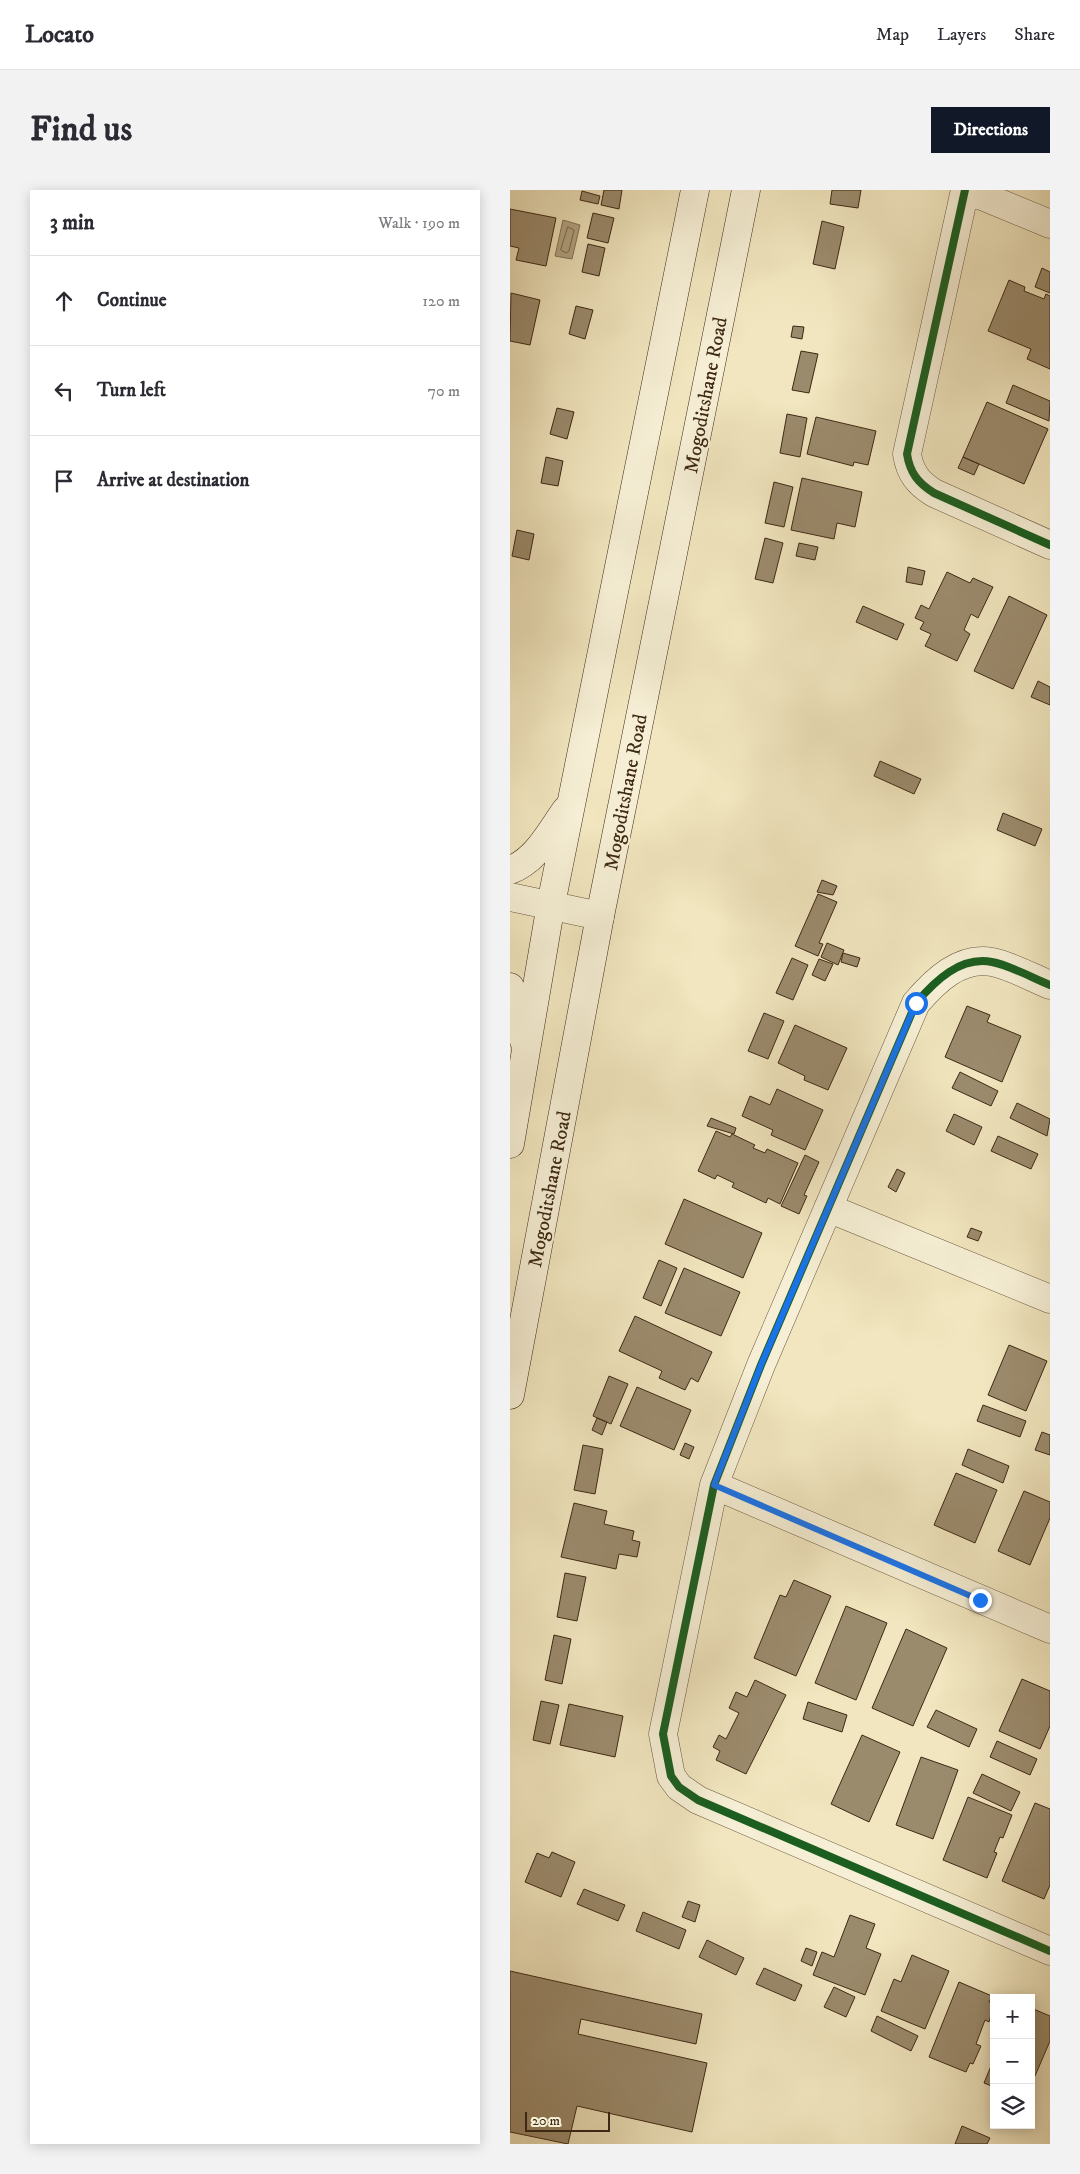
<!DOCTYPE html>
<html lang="en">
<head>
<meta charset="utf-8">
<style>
  :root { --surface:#fff; --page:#f2f2f3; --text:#2b2b33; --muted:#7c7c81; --line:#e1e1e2; --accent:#111827 }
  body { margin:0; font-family:"IM FELL DW Pica",serif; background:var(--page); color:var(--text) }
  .controls { position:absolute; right:15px; bottom:15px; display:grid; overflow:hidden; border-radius:0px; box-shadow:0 2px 12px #0003 }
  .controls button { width:45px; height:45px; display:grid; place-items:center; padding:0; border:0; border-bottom:1px solid var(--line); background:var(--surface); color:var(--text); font:25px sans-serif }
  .scale { position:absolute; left:15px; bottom:12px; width:85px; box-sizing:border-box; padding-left:5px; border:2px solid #3e2914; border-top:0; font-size:14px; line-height:18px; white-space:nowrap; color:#3e2914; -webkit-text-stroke:4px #f6efd5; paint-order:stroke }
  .stop { position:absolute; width:15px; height:15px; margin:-11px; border:4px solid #1a73e8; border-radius:50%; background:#fff }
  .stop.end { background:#1a73e8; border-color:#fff; box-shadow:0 1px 5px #0008 }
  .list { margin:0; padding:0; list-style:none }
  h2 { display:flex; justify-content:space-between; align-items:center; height:65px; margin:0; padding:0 20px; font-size:21px }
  h2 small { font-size:16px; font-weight:400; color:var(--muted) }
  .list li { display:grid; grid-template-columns:32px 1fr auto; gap:15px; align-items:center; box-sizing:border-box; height:90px; padding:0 20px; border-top:1px solid var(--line) }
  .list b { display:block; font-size:19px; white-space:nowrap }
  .list em { font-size:16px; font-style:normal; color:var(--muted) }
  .icon { flex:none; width:28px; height:28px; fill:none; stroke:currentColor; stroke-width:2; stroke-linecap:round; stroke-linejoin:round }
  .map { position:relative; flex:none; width:540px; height:1954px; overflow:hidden; border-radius:0px }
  header { display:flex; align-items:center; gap:30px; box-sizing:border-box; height:70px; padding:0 25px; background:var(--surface); border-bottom:1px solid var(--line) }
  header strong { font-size:24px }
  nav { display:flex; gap:28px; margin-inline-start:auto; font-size:18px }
  .intro { display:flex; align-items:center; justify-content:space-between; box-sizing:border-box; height:120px; padding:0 30px }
  h1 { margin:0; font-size:35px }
  .button { padding:12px 22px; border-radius:0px; background:var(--accent); color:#fff; font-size:18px; font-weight:700 }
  main { display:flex; gap:30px; padding:0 30px }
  aside { flex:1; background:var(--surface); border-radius:0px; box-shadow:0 2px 12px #0003 }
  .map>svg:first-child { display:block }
  .water { fill:#b4a685; stroke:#857458 }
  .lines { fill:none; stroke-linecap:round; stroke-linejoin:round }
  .shore { stroke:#79684c; stroke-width:1 }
  .building { fill:#9b8b6d; stroke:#3e2914 }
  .street-casing { stroke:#6b583f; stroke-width:29 }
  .secondary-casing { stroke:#3e2914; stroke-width:29 }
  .street { stroke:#f6efd5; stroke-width:28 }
  .secondary { stroke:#f6efd5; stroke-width:28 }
  .cycleway-casing { stroke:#f6efd5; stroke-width:11 }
  .cycleway { stroke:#1b5e20; stroke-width:8 }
  .route { stroke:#1a73e8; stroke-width:6 }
  .labels { text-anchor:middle; stroke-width:4.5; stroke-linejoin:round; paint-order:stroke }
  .street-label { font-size:20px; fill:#3e2914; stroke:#f6efd5 }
</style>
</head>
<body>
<header>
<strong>Locato</strong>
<nav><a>Map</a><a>Layers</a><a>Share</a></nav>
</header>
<div class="intro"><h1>Find us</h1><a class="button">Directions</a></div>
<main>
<aside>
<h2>3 min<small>Walk · 190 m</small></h2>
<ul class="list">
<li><svg class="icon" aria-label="ahead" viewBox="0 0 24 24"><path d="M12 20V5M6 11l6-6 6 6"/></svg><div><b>Continue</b></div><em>120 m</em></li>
<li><svg class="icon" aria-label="left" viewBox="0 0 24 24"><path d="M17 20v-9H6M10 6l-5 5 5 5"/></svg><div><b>Turn left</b></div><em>70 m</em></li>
<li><svg class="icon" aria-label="arrive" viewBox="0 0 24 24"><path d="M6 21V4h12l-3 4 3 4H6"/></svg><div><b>Arrive at destination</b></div></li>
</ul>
</aside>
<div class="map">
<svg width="540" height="1954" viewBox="0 0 540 1954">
  <rect width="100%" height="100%" fill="#f1e6bf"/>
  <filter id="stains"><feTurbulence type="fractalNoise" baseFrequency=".004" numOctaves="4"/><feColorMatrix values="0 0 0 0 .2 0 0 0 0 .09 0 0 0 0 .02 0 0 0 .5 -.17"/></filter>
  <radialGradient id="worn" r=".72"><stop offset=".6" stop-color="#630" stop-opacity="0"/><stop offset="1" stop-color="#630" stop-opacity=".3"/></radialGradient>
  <path class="water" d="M53 30 70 35 62 69 45 66Z"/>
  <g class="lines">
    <path class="shore" d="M58 37 64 40 59 61 56 63 51 60Z"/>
  </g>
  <path class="building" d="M94 0H112L109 19 91 15Z
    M322 0H351L348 18 320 14Z
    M72 1 90 6 88 14 70 10Z
    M0 19 46 28 36 76 6 70 9 58 0 56Z
    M83 23 104 28 98 53 77 48Z
    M312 31 334 37 325 79 303 74Z
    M78 54 95 58 89 86 72 82Z
    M532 78 540 82V103L525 97Z
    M499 90 515 97 514 101 534 109 536 104 540 106V179L517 169 521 159 478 141Z
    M1 103 30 110 20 155 0 151Z
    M66 116 83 120 75 149 59 144Z
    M283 136 294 137 292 149 281 147Z
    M291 161 308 164 299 203 282 200Z
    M503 195 540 211 539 231 496 213Z
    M477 212 538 239 514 294 453 267Z
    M47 218 64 222 57 249 40 244Z
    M277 224 297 228 290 267 270 263Z
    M306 227 366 241 358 275 344 272 343 276 297 264Z
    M36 267 53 271 48 296 31 293Z
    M453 267 469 274 464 285 448 278Z
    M292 288 352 302 345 337 327 333 324 349 281 340Z
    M264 292 283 297 274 337 255 333Z
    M7 340 24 344 19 370 2 366Z
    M255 348 273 353 263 393 245 389Z
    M289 353 308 357 305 370 286 366Z
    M398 377 415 381 412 395 396 392Z
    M437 382 460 393 463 388 483 397 468 428 461 424 454 440 460 444 447 471 415 456 421 444 410 439 414 432 405 428 411 415 419 419Z
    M499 406 537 425 503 499 464 481Z
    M353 416 394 434 387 450 346 432Z
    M528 491 540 497V515L521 507Z
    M370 571 411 589 404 604 364 586Z
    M493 623 532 639 525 656 487 640Z
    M312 690 327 696 323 705 307 702Z
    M308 704 327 712 309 753 313 754 308 766 285 756Z
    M317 753 334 760 328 775 311 767Z
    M333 763 350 768 347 777 331 772Z
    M282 768 298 775 283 810 266 803Z
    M309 769 323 774 315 791 302 785Z
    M457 816 480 825 477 832 511 846 492 892 435 867Z
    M254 823 274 831 258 869 238 861Z
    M285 835 337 858 318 900 294 890 295 886 268 873Z
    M450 882 488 901 481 916 442 898Z
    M267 899 313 920 295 960 261 945 263 940 232 926 240 906 260 915Z
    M507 913 540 929 537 946 500 928Z
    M444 924 472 937 464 955 436 941Z
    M201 928 226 938 224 944 197 936Z
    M206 941 220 947 222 944 245 955 243 958 255 963 257 959 288 973 270 1014 258 1008 256 1013 222 997 224 993 207 985 205 989 188 981Z
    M488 946 528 964 521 979 481 961Z
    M295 965 309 972 294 1005 297 1006 289 1024 271 1016Z
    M387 979 395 983 386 1002 378 997Z
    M174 1009 252 1043 233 1088 155 1054Z
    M461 1038 472 1042 468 1051 457 1047Z
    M149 1070 167 1078 151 1116 133 1108Z
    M174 1078 230 1102 211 1146 155 1123Z
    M125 1126 202 1162 188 1192 181 1188 175 1200 149 1188 152 1181 109 1161Z
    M499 1155 537 1171 516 1221 478 1205Z
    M99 1186 118 1194 101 1234 83 1226Z
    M127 1197 181 1220 164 1260 110 1236Z
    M473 1215 516 1231 510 1247 467 1231Z
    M87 1228 97 1232 92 1245 82 1240Z
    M532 1242 540 1245V1265L525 1260Z
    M175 1253 184 1257 179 1269 170 1265Z
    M73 1255 93 1259 85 1304 64 1300Z
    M458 1259 499 1276 493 1293 452 1275Z
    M446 1283 487 1300 465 1353 424 1335Z
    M514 1301 540 1312V1328L520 1375 488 1361Z
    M64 1313 97 1321 94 1334 124 1341 122 1350 130 1352 127 1367 109 1364 106 1379 51 1367Z
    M55 1383 76 1387 67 1431 47 1427Z
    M284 1390 321 1406 286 1486 244 1468 270 1405 276 1407Z
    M336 1416 377 1433 346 1510 305 1493Z
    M396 1439 437 1458 403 1536 362 1518Z
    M44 1445 61 1449 52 1494 35 1490Z
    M512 1489 540 1501V1536L530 1559 489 1541Z
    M245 1490 276 1505 236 1584 206 1570 210 1561 203 1557 209 1545 216 1549 229 1523 219 1518 226 1502 237 1507Z
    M31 1511 49 1515 40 1554 23 1550Z
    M298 1512 337 1525 332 1542 293 1529Z
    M59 1514 113 1526 105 1567 50 1555Z
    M426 1520 467 1539 459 1557 417 1537Z
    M352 1545 390 1562 359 1632 321 1614Z
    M487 1551 527 1569 520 1585 480 1567Z
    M411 1567 448 1580 423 1649 386 1635Z
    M472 1584 510 1602 501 1621 463 1603Z
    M458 1607 502 1625 493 1648 490 1647 484 1662 487 1663 477 1688 433 1670Z
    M525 1613 540 1619V1695L534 1709 492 1691Z
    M42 1662 65 1672 51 1707 15 1692 27 1663 39 1668Z
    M74 1699 115 1715 108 1731 67 1714Z
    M178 1711 190 1715 185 1732 172 1727Z
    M133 1722 176 1740 169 1759 126 1741Z
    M340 1725 365 1734 356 1758 371 1764 355 1805 303 1785 312 1762 324 1767Z
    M197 1750 234 1768 226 1785 189 1767Z
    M296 1758 307 1762 302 1776 291 1771Z
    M402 1765 439 1781 415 1839 371 1821 384 1789 391 1792Z
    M254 1778 292 1795 285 1811 246 1794Z
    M0 1781 192 1824 186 1854 71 1829 68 1844 197 1873 182 1942 67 1916 58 1954 0 1942Z
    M449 1792 482 1806 479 1812 484 1814 479 1832 475 1830 466 1854 471 1856 463 1874 460 1873 456 1882 419 1867Z
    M324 1797 345 1807 336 1827 314 1817Z
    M521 1818 540 1826V1851L525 1886 521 1884Z
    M367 1826 408 1846 401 1861 361 1841Z
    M481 1876 484 1877V1897L474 1893Z
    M452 1936 480 1948 477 1954H445Z"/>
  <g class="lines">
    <g class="street-casing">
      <path id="street" d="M455 0 397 264C400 283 408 293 424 303L540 355
        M458 0 540 34
        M0 707 90 726
        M540 795C523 788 499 775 482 772 450 766 425 791 406 813L251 1175 204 1295 153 1544 161 1586 169 1597 188 1610 540 1761
        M318 1018 540 1109
        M204 1295 540 1439"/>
    </g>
    <g class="secondary-casing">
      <path id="secondary" d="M0 680C26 671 40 642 56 620
        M0 797 14 851
        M0 954 41 714 185 0
        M0 1205 90 726 236 0"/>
    </g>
    <use href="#street" class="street"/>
    <use href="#secondary" class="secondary"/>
    <g class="cycleway-casing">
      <path id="cycleway" d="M455 0 397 264C400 283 408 293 424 303L540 355
        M540 795C523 788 499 775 482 772 450 766 425 791 406 813L251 1175 204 1295 153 1544 161 1586 169 1597 188 1610 540 1761"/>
    </g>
    <use href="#cycleway" class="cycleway"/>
  </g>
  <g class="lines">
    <path class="route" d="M406 813 251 1175 204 1295 470 1410"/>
  </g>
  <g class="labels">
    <g class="street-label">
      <text transform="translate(195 205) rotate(-79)" y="7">Mogoditshane Road</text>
      <text transform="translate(115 602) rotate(-79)" y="7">Mogoditshane Road</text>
      <text transform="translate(39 999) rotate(-79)" y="7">Mogoditshane Road</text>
    </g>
  </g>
  <rect width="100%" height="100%" filter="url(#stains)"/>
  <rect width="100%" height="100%" fill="url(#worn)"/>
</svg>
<div class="controls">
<button>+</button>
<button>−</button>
<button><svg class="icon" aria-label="layers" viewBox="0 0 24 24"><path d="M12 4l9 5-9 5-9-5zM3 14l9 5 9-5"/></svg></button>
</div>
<div class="scale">20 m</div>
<div class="stop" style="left:406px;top:813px"></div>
<div class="stop end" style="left:470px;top:1410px"></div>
</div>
</main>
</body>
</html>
